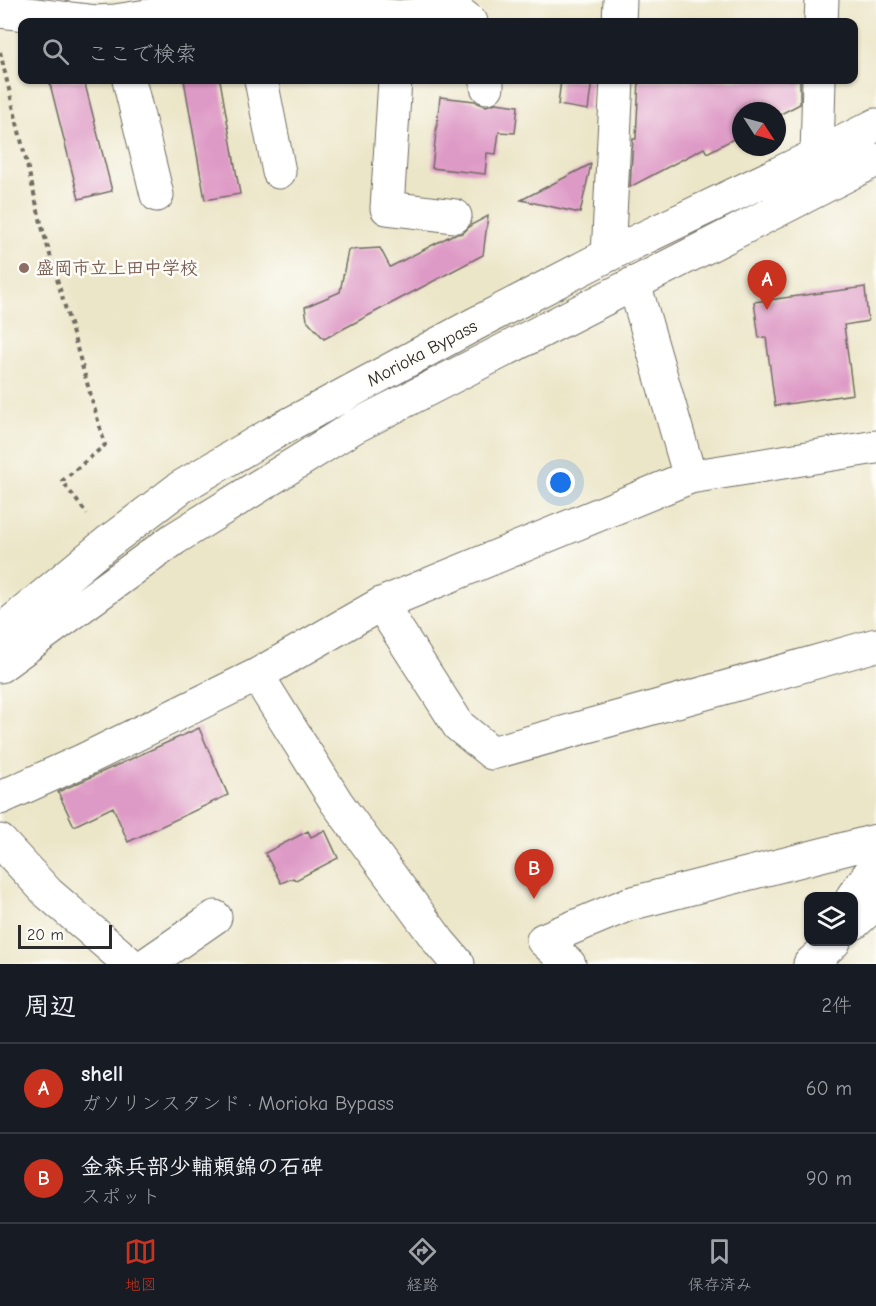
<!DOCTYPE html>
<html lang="ja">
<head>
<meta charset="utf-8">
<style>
  :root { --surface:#171b24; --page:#20242c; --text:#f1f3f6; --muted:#9ea1a6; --line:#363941; --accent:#c8321e }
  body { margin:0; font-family:"Comic Neue","Klee One",sans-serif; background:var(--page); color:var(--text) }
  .controls { position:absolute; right:18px; bottom:18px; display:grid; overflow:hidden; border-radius:12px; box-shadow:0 2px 4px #0004 }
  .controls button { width:54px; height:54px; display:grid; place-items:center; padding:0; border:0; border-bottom:2px solid var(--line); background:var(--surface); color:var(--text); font:30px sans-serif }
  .compass { position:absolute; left:732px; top:102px; width:54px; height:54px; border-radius:50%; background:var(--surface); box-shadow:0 2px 4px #0004; rotate:126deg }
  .scale { position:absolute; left:18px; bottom:15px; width:94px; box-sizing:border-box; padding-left:6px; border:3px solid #2b2b2b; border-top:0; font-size:16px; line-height:21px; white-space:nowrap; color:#2b2b2b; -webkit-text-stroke:4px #fdfcf7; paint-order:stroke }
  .you { position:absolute; left:561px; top:483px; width:21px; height:21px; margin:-15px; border:4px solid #fff; border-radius:50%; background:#1a73e8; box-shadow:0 0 0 9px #1a73e833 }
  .badge { display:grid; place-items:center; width:39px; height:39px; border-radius:50%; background:var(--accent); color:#fff; font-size:20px; font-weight:700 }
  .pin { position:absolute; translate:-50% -50px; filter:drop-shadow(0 2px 3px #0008) }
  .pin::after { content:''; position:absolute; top:32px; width:21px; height:18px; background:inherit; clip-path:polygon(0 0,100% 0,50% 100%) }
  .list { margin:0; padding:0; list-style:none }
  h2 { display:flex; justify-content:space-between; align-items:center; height:78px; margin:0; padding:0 24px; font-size:26px }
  h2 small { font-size:20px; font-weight:400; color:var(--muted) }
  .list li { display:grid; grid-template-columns:39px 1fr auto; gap:18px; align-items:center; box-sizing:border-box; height:90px; padding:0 24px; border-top:2px solid var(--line) }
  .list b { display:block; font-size:22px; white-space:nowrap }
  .list p { margin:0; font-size:20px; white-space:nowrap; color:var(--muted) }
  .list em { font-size:20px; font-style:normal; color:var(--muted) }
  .icon { flex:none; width:33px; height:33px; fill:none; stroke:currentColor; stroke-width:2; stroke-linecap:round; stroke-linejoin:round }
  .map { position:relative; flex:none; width:876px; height:964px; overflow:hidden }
  .search { position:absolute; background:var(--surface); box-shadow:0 2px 4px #0004; left:18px; right:18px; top:18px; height:66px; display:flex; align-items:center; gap:15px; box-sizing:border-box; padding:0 21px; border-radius:12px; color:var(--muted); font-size:22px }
  .sheet { height:258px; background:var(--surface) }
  nav { display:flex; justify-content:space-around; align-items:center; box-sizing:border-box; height:84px; border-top:2px solid var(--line); background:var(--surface); font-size:16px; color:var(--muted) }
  nav a { display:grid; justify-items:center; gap:3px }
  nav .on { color:var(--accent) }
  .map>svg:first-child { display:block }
  .building { fill:#de9ac6 }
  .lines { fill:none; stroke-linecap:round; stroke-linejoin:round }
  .minor-casing { stroke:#6f6c62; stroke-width:35 }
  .highway-casing { stroke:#6f6c62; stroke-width:35 }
  .path { stroke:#6f6c62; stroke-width:4; stroke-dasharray:4.5 4.5; stroke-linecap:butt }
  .minor { stroke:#fff; stroke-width:33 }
  .highway { stroke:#fff; stroke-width:33 }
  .education-dot { fill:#8d6e63; stroke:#fdfcf7; stroke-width:2 }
  .labels { text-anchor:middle; stroke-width:5; stroke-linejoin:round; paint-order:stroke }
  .education-label { font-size:18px; font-weight:bold; fill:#785e54; stroke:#fdfcf7; text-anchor:start }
  .street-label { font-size:18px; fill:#2b2b2b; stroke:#fdfcf7 }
</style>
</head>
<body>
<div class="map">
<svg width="876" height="964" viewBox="0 0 876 964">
  <rect width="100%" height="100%" fill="#fdfcf7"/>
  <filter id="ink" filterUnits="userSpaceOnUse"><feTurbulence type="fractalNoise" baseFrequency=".0167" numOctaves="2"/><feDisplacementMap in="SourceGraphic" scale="12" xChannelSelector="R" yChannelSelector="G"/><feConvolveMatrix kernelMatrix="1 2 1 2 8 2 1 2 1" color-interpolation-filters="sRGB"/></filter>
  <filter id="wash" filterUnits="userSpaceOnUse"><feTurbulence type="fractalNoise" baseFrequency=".008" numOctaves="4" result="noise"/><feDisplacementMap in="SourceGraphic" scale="24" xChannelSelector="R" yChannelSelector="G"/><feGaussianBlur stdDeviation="1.35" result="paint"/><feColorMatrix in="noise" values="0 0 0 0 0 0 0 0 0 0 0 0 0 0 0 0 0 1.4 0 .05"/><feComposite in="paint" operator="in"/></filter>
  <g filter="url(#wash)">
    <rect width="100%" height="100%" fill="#ece6c9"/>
    <g id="blocks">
      <path class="building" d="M49 80H84L112 191 79 199Z
        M184 80H220L240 194 205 200Z
        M561 80H592L588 110 558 105Z
        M639 80H800V104L777 116V111H741V135L707 153 704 148 630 187 633 139H636Z
        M440 97 475 101 478 103 486 106 496 103 518 106 515 133 499 132 496 154 487 153 485 174 432 168Z
        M591 164 580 213 521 200Z
        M488 216 483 255 324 339 307 320 305 307 340 292 348 250 380 248 390 267 452 235 463 233 471 225Z
        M865 287 868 321 844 325 853 394 775 406 766 337 759 338 754 302Z
        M199 728 228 795 128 842 113 807 74 826 58 792Z
        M325 830 338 858 296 880 293 878 281 883 265 853 308 831 311 837Z"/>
    </g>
  </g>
  <g filter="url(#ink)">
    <use href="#blocks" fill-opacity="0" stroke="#6f6c62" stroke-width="1.5"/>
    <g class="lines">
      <g class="minor-casing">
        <path id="minor" d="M0 11 96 22 115 21 245 1 398 17 458 12 471 22
          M619 22 620 0
          M821 22 822 0
          M129 80 157 195
          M261 80 279 172
          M395 80 387 208 455 216
          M487 87V80
          M817 155 819 80
          M608 255 617 80
          M634 283 690 477
          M381 604 459 726 492 753 876 645
          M257 675 337 803 440 943 458 964
          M0 798 84 760 257 675 381 604 690 477 876 447
          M0 841 48 893 130 964
          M853 896 876 865
          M854 923 876 903
          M147 964 215 917
          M569 964 543 940 629 904 876 841
          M810 964 834 942"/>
      </g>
      <g class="highway-casing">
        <path id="highway" d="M0 632 107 543 181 487 268 436 475 324 608 255 817 155 876 125
          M0 666 174 539 354 427 876 160"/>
      </g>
      <path class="path" d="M0 52 42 227 105 445 62 481 87 514"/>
      <use href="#minor" class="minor"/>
      <use href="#highway" class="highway"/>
    </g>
  </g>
  <circle class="education-dot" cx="24" cy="268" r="6"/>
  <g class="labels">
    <g class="education-label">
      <text x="36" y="274">盛岡市立上田中学校</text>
    </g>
    <g class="street-label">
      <text transform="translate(422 353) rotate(-28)" y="6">Morioka Bypass</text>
    </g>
  </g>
</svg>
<div class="controls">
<button><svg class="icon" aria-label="layers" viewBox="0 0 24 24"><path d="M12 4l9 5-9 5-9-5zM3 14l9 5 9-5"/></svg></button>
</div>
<svg class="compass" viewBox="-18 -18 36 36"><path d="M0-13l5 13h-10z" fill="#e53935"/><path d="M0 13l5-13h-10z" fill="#9ea1a6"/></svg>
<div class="scale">20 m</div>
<div class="you"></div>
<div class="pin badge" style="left:767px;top:310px">A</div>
<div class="pin badge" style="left:534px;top:899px">B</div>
<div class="search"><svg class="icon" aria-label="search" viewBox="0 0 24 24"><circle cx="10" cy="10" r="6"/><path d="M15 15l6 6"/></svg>ここで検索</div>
</div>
<section class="sheet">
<h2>周辺<small>2件</small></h2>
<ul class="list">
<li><span class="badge">A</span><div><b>shell</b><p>ガソリンスタンド · Morioka Bypass</p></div><em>60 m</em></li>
<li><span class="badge">B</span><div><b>金森兵部少輔頼錦の石碑</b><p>スポット</p></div><em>90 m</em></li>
</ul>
</section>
<nav>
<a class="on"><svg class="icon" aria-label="map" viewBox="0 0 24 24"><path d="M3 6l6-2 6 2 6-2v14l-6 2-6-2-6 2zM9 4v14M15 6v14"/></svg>地図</a>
<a><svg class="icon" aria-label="directions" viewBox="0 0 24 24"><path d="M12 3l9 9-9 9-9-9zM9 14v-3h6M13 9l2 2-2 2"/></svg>経路</a>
<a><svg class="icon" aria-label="saved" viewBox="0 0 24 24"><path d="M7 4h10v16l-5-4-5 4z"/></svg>保存済み</a>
</nav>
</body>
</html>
